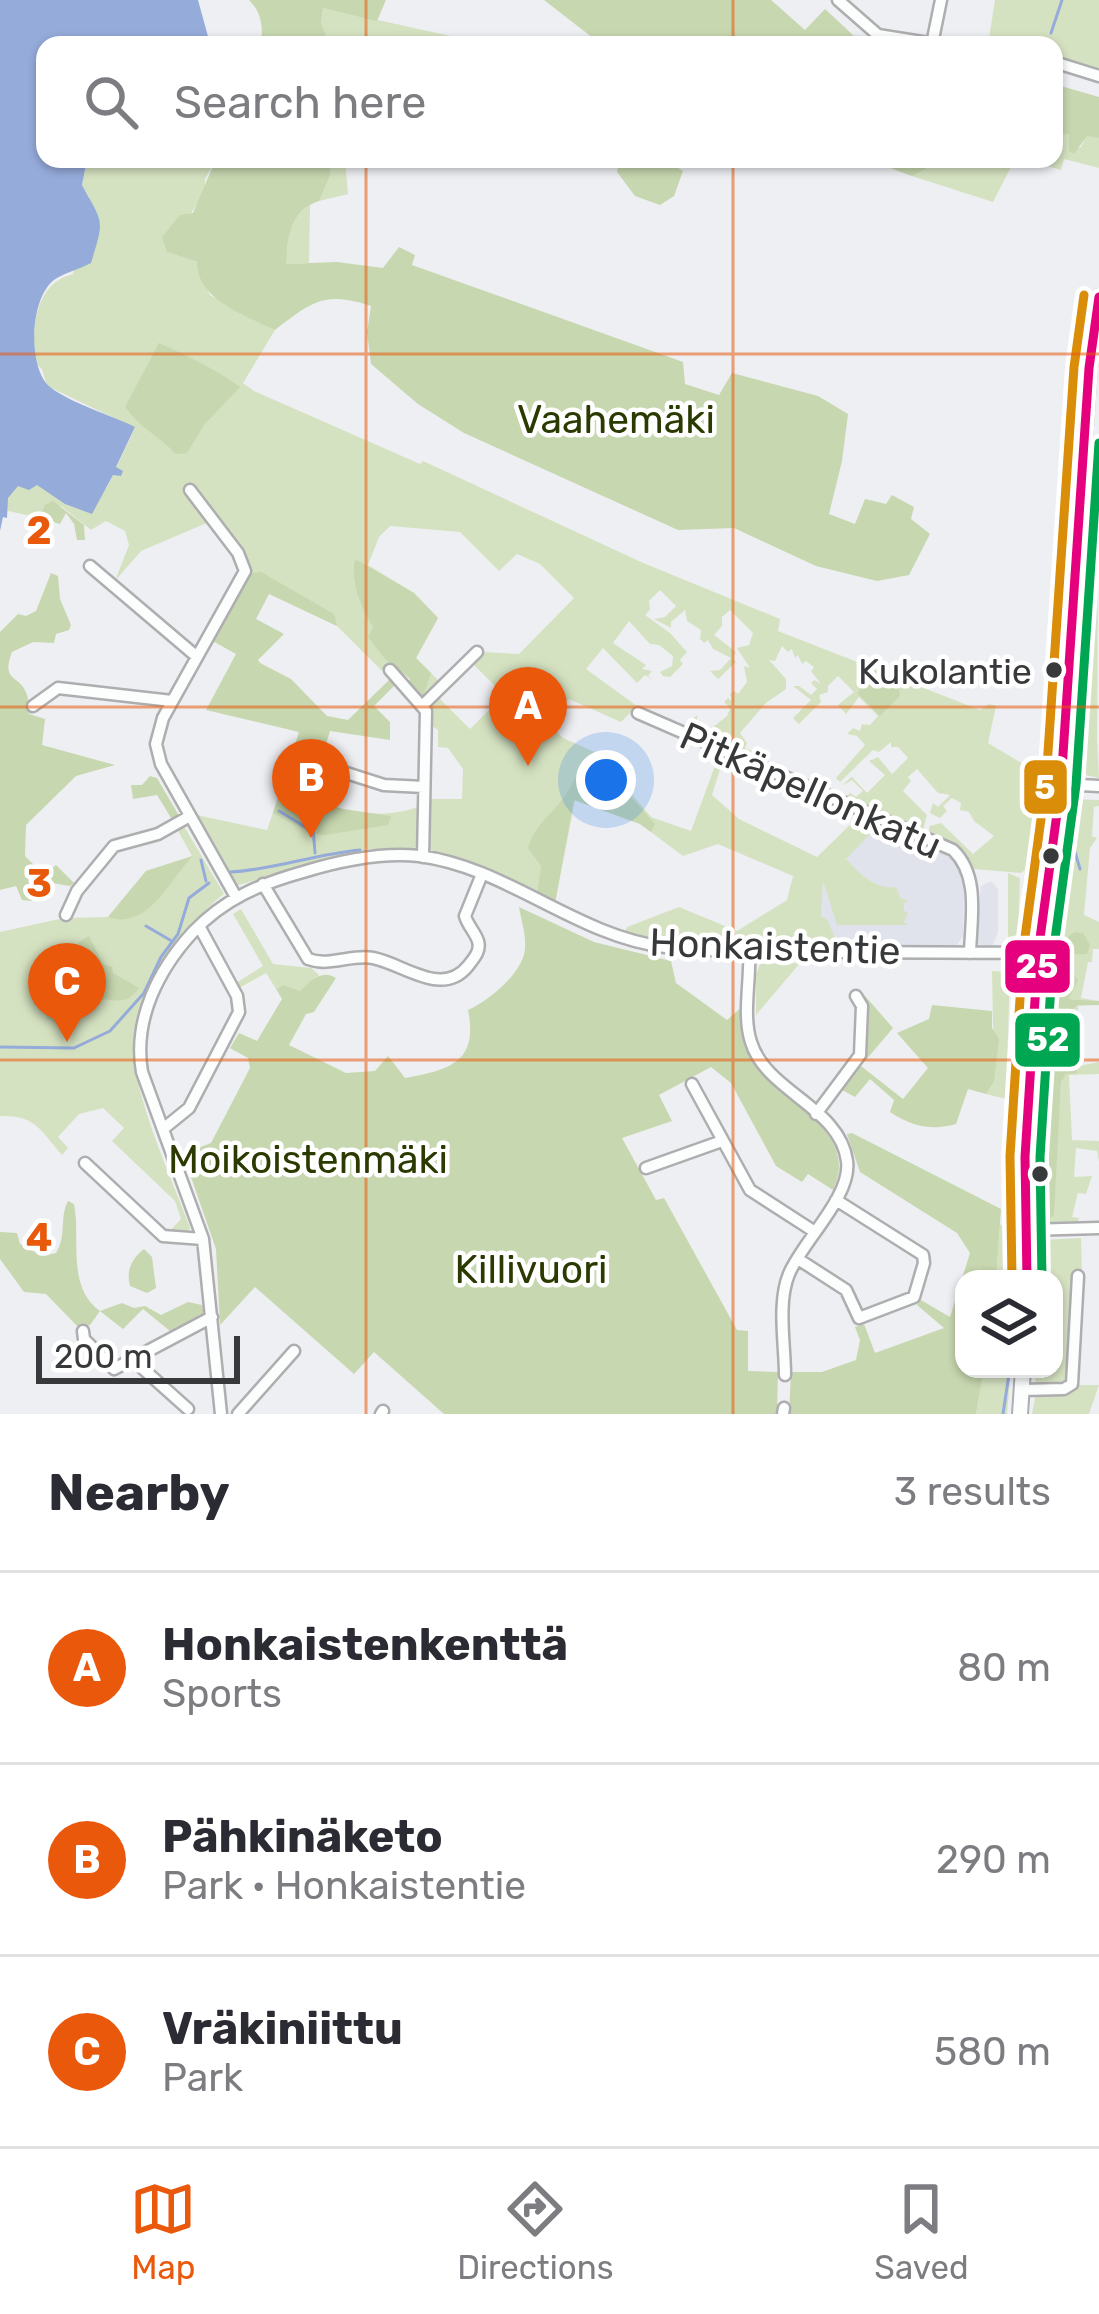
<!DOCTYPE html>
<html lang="en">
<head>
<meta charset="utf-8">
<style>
  :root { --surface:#fff; --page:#f7f7f7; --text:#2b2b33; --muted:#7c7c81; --line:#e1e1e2; --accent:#ea580c }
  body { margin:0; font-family:Rubik,sans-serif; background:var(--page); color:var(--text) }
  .controls { position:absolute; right:36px; bottom:36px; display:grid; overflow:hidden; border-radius:24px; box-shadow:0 3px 9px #0004 }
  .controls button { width:108px; height:108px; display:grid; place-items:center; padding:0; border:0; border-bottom:3px solid var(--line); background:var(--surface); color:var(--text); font:60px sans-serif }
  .scale { position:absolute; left:36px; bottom:30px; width:204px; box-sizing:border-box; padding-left:12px; border:6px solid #38393b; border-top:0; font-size:33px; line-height:42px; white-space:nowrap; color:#38393b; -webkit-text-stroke:9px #fff; paint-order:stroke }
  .you { position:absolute; left:606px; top:780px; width:42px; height:42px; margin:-30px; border:9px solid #fff; border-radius:50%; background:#1a73e8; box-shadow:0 0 0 18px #1a73e833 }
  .badge { display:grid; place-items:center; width:78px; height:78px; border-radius:50%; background:var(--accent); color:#fff; font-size:39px; font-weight:700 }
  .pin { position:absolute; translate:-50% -99px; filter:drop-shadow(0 3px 6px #0008) }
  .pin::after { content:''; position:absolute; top:63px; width:42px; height:36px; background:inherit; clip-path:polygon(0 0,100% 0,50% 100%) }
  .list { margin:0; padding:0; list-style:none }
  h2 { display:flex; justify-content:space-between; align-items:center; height:156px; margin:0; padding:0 48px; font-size:51px }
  h2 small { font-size:39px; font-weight:400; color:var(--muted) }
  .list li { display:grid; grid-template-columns:78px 1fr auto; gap:36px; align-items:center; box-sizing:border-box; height:192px; padding:0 48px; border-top:3px solid var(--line) }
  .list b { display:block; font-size:45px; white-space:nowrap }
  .list p { margin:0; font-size:39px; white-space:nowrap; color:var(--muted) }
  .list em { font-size:39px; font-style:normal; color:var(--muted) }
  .icon { flex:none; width:66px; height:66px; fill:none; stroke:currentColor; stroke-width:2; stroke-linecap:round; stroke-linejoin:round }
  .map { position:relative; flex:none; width:1099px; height:1414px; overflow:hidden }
  .search { position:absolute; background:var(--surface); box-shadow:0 3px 9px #0004; left:36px; right:36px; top:36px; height:132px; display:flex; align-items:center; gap:30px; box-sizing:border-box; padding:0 42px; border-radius:24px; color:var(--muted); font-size:45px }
  .sheet { height:732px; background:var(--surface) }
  nav { display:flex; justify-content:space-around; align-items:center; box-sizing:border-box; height:168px; border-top:3px solid var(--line); background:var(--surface); font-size:33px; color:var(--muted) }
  nav a { display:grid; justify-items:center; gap:6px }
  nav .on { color:var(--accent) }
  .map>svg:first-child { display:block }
  .built { fill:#e1e3ec }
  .green { fill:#d5e2c1 }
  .forest { fill:#c7d7af }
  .water { fill:#95abda }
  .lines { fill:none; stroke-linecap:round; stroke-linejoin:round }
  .stream { stroke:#95abda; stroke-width:3 }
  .minor-casing { stroke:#aeaeb0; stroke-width:15 }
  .major-casing { stroke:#aeaeb0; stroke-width:18 }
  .minor { stroke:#fcfdfd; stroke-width:10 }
  .major { stroke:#fcfdfd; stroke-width:14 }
  .bus-1-casing { stroke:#fff; stroke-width:18 }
  .bus-2-casing { stroke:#fff; stroke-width:18 }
  .bus-3-casing { stroke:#fff; stroke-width:18 }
  .bus-1 { stroke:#e5007d; stroke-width:9 }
  .bus-2 { stroke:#00a651; stroke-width:9 }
  .bus-3 { stroke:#d98d09; stroke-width:9 }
  .grid { fill:none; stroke:#e8590c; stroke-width:3; stroke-opacity:0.55 }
  .bus-dot { fill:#38393b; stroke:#fff; stroke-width:4.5 }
  .labels { text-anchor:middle; stroke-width:9; stroke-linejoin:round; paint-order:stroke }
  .bus-label { font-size:36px; fill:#38393b; stroke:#fff; text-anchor:end }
  .park-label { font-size:39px; fill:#2a3a00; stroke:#fff }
  .street-label { font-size:39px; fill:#38393b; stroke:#fff }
  .grid-label { font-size:39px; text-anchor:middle; font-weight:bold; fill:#e8590c; stroke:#fff; stroke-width:9; stroke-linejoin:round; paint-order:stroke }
  .line-badge { stroke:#fff; stroke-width:4.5 }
  .badge-label { font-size:33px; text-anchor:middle; font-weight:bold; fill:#fff }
</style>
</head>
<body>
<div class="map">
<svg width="1099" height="1414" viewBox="0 0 1099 1414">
  <rect width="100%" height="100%" fill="#eeeff2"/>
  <path class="built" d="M880 824 944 852 957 864 964 887 963 936 957 945H838L821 920 822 883Z
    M991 881 998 889V932L993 945 980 947 976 940 981 886Z"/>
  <path class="green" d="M995 0H1099V73L1054 59V45H988Z
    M323 8 478 42 477 45H330L321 23Z
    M1056 130 1069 133V151L1081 147 1087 135 1099 138V168L1064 159 1061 170 1027 160 1054 159Z
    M87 159H216L205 179V191L167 252 197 262 210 295 275 330 243 383 254 391 420 464 423 461 641 562 780 619 778 631 980 710 989 704 996 706 988 743 1045 777 1048 784 1026 864 1033 852 1041 849 1044 857 1040 895 1022 889 1025 870 1021 873 974 869 958 848 928 832 930 826 941 823 973 854 994 836 974 821 969 812 960 810 961 803 952 798 943 806 947 811 940 818 930 813 933 803 938 807 950 795 938 793 917 769 908 777 911 781 903 791 927 815 923 830 846 797 850 793 856 797 863 791 852 780 842 786 850 778 852 777 867 793 885 775 869 761 878 757 892 774 908 758 898 747H891V742L879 752 873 750 840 782 836 778 865 745 857 736 847 734 853 728 860 731 862 724 870 725 878 716 859 697 846 714 838 705 854 692 838 676 828 686V692L819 695 821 702 799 724 793 718 811 700 793 686H799L811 695 817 689 811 683 814 680 821 684 811 671 814 667 806 661 802 664 798 655 795 658 792 649 788 652 782 646 775 661 769 660 786 679V689L766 703 740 733 747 743 745 748 765 757 766 763 685 728 697 715V721L708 731 727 716 730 708 724 702 728 698 732 701 730 694 734 691 738 694 747 682 744 666 750 668 737 648 749 645 753 633 730 610 722 617V626L714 635 736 652 733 658 736 662 718 679 710 671 720 670 731 658 713 649 708 640 704 643 700 639 701 630 687 621 685 610 671 622V628L654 619 665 617 676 606 660 590 649 601 650 610 645 615 670 633 687 652 680 660 683 664 670 677 663 676 660 672 672 666 673 656 659 645 650 644 629 621 613 643 646 665 642 669 652 671 648 676 655 682 645 675 637 683 603 648 586 669 637 706 621 722 569 699 547 722 563 738 597 753 651 817 691 831 719 755 724 757 712 795 739 819 817 857 860 815 880 824 846 859C858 872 875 890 896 887L901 899 909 900 904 903V911L908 912 904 922 908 925H837L823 881 821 916 827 919 838 945 750 944 721 938 676 942 625 932 627 927 679 907 737 931 787 900 793 876 718 844 683 856 640 824 575 800 555 903 486 868 430 850V799H462L463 769 448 748 438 747V730L432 726 430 706 438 697 470 729 504 695 472 663 483 652 519 654 574 598 540 564 517 554 499 571 460 532 390 526 379 537 368 565 414 593 438 618 416 658 440 682 425 695 393 661 382 671 337 626 269 593 249 576 246 557 192 483 182 491 209 522 141 551 115 581 129 545 125 531 106 521 91 530 61 506 39 518 4 510 3 497 17 483 106 489 135 428 47 386 42 369 35 363C31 328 35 283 73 274L89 197 82 185Z
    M330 159H345L348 194 319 201 330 176Z
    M936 159H1015L993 202 912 176Z
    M310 204 309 263 285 264 291 221Z
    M1099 431 1097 739 1099 778 1076 773 1066 763 1073 658 1088 576Z
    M281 789C329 805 369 824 418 807L417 845 413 850 367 849 235 886 192 814 267 830Z
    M1067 799 1099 800V806L1094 807 1092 836 1097 838 1090 848 1084 915 1099 922V949H1093L1092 962H1088L1081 998 1099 1001 1069 999 1077 980 1060 1002 1057 1140 1061 1082 1064 1075 1077 1070 1067 1053 1066 1016 1078 1005H1099L1078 1006 1079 1066 1099 1062V1074L1069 1075 1072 1140 1099 1141V1162L1097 1151 1076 1148 1074 1177 1092 1176 1086 1194 1078 1193 1072 1217 1079 1218 1077 1224 1039 1223V1121L1047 993 1035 1171 1029 1156 1048 902Z
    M185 828 224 894C201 911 181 939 166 965 153 986 137 1007 134 1032 127 1085 171 1175 190 1228L187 1234 166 1235 181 1219 175 1201 112 1141 124 1128 103 1108 79 1114 58 1137 68 1148 62 1155C40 1130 36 1115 0 1116V932L64 918 108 917 146 871 192 856 177 829Z
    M1008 873 1020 878 1018 934 1008 940Z
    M241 909 273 964 311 968 319 975 300 991 284 985 276 989 266 973 239 988 236 983 263 966 233 914Z
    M1023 961 1029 969 1030 980 1019 1247 1013 1224Z
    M800 963 756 1015V975L760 964Z
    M992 971 1010 972 1006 1099 986 1094 994 1082Z
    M1000 1224 1013 1236 1011 1279H996Z
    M1081 1238 1082 1271H1073L1070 1382 1066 1386 1035 1385 1036 1369H1054V1279H1038L1039 1244 1041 1240Z
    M984 1369H1011L1007 1414H976Z
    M1077 1385H1099L1089 1414H1032L1036 1392Z"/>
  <path class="forest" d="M249 0H386L377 21 323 8 321 23 330 45H261C263 27 262 13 249 0Z
    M544 0H771L805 30 825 9 854 36 872 45H602Z
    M1054 84 1099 97V138L1087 136 1074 154 1069 151V134L1054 133Z
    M216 159H330V176L319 201C289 211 288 237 286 264L337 262 383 268 399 247 415 255 412 265 683 362 685 384 719 395 732 373 818 396 848 414 842 461 829 514 855 524 865 499 886 504 892 495 914 507 911 519 930 534 909 575 877 581 816 566 734 528 678 530 464 433 418 404 371 364 367 332 371 306C324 291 313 301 275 330 245 315 197 300 197 262L167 252 162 237 180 215 193 213Z
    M620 159H663L683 171 674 196 660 205 635 196 617 172Z
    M830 159H936L934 164 912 176C902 173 891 167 881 166 862 163 847 174 830 159Z
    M159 343C188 356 215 369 240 387L204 425 187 453 176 454C159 436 139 427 125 407Z
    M53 501 84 525 85 540H77L74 524 66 513 60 524 39 518 45 505Z
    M355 559 414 593 438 618 416 658 431 673 423 696 407 684 410 679 385 659 368 637 373 627C361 608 350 581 355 559Z
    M261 572 334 614 337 626 269 594 256 619 284 634 258 660 260 663 291 679 327 716 348 720 390 679 396 684 374 706 390 722V740L330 731 322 757 314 755 310 767 301 765 293 793 343 809 391 816 388 825 325 835 310 833 273 813 299 732 206 710 236 654 209 639 244 581 250 573Z
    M51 573 58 576 60 599 71 625 69 630 56 634 54 643 33 642 12 652C0 683 21 674 27 695 29 701 27 708 29 714L45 719 42 745 115 765 76 776 26 825 25 856 44 875 56 865 74 883 70 886 28 879 32 901 22 900 16 886 0 890V632L18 614 26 616 36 611Z
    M872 674C885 678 900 680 900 696L880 716 857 693Z
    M597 753 618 774 629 795 655 824 651 832 640 824 574 800 555 903 537 894 541 866 528 848C534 827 548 817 562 800 575 783 578 766 597 753Z
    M150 776 157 778 178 814 173 821 157 795 133 799 131 785H142Z
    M193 856C169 880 148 931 108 917L146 871Z
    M519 907 594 942 671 961 676 983 727 1020 743 1006C743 1023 741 1038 749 1053 772 1100 863 1127 833 1190L808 1174 802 1182 776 1166 731 1083 711 1067 659 1095 672 1121 622 1138 656 1200 664 1198 737 1330 748 1331V1371L778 1372 777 1414H444L374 1352 354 1374 255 1287 220 1325 216 1249 183 1154 211 1143 250 1068 248 1058 230 1048 239 1033 257 1041 282 999 276 989 284 985 300 991C311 981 321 969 336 978L314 1012 306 1014 289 1045 346 1073 375 1071 388 1056 405 1078C448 1070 479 1063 468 1010 488 1001 525 972 525 947 526 934 521 919 519 907Z
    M1075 932 1083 933 1090 945 1087 954H1074L1071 972 1078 980 1069 999 1099 1001V1005H1078L1066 1015 1074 1033 1067 1041 1069 1059 1078 1073 1066 1074 1061 1082 1054 1215 1046 1221 1040 1215C1040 1164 1043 1113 1046 1062 1048 1038 1061 989 1054 970L1064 960C1062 947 1062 939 1075 932Z
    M89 936 103 964 112 967 113 973 139 988C129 1002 120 1002 104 999L62 1026 47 1019 36 969 44 960 52 959Z
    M865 996 893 1028 865 1061 862 1059Z
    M932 1005 992 1011V1028L999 1039 994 1082 986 1094 968 1089 956 1124C931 1131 911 1126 890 1112L894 1100 870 1079 855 1097 840 1089 861 1066 903 1099 928 1068 897 1033 929 1019Z
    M852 1133 1001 1209 996 1279H964V1369H984L976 1414H789L791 1372H822L856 1360 860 1340 855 1327 864 1324 875 1353 944 1328 917 1305 919 1299 950 1317 970 1253 957 1233 860 1172 847 1134Z
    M68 1201 74 1204C81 1239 66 1287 100 1311L122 1303 134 1308 145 1306 161 1315 188 1302 202 1305 204 1314 170 1331 143 1309 123 1329 100 1311 90 1325 78 1327 46 1294 24 1292 0 1259V1232L17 1233 20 1244 42 1256 56 1253C67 1236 59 1218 68 1201Z
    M144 1249 152 1257 156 1288 147 1293 130 1286C126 1271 131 1259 144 1249Z"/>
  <path class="water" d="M0 0H198L209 40 208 45H45V159H87L82 185C103 224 105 217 91 263 80 269 67 272 57 278 29 294 27 368 50 387 70 403 111 415 135 427L116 467 123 471 121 476 113 475 92 514 65 504 37 485 29 490 18 486 8 498 7 518 3 517 0 531Z"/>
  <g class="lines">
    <path class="stream" d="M1051 33 1062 0
      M311 802 315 853
      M1077 802 1073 845 1080 869
      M279 811 312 831
      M201 860 206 881
      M230 872C274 870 315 854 360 850
      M146 926 170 940
      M0 1047 74 1048 110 1031 144 993 161 957 178 934 189 898 209 883
      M1030 1378V1369
      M1003 1414 1009 1374
      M1027 1414 1028 1400"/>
    <g class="minor-casing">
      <path id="minor" d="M838 0 878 35 941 45
        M932 44 941 0
        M1054 62 1099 76
        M190 490 238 553 245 571 163 718 156 744 161 764 236 897
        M90 566 196 656
        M390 670 426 711 423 857
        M424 704 477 652
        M33 706 58 688 172 701
        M638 713 953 850C980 876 971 918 970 953
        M315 763 384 785 424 787
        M1061 784 1099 786
        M263 884 308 959C330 967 351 954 373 958 404 964 442 998 468 966 474 958 481 951 478 941 475 932 468 926 465 916L482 874
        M66 915 77 891 114 846 158 834 190 816
        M749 950C751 979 742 1015 751 1042 766 1092 840 1107 847 1161 852 1196 802 1242 789 1274 777 1302 785 1345 785 1375
        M692 1084 750 1190 815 1232
        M816 1114 860 1055 862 1006 856 996
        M163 1129 189 1108 239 1012 237 996 199 926
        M85 1163 163 1236 203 1239
        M646 1168 722 1141
        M1027 1230 1099 1228
        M798 1259 846 1290 859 1318 914 1297 924 1263 923 1255 836 1200
        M83 1331 84 1339 114 1369 212 1317
        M132 1359 188 1409
        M1022 1390 1064 1389 1072 1384 1078 1276
        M221 1414 203 1239 142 1072C133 1020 158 970 193 932 224 899 260 884 303 872 339 861 381 852 419 856 507 867 576 936 665 947 704 952 744 950 783 951 868 953 953 952 1038 953
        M238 1414 294 1351
        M381 1414 383 1411
        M783 1414 784 1408"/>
    </g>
    <g class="major-casing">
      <path id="major" d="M1027 1279 1025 1157 1038 953 1061 784 1089 368 1099 297
        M1020 1414 1023 1369"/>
    </g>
    <use href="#minor" class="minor"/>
    <use href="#major" class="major"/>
    <g class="bus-1-casing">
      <path id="bus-1" d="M1027 1279 1025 1157 1038 953 1061 784 1089 368 1099 297"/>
    </g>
    <g class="bus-2-casing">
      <path id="bus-2" d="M1042 1279 1040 1157 1053 954 1076 785 1099 443"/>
    </g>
    <g class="bus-3-casing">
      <path id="bus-3" d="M1012 1279 1010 1156 1023 952 1046 782 1074 367 1084 295"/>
    </g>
    <use href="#bus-1" class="bus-1"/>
    <use href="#bus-2" class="bus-2"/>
    <use href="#bus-3" class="bus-3"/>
  </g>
  <path class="grid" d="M366 0V45M733 0V45M366 159V1414M733 159V1414M0 354H1099M0 707H1099M0 1060H1099"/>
  <g class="bus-dot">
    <circle cx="1054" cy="670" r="10"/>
    <circle cx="1051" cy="856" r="10"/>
    <circle cx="1040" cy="1174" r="10"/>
  </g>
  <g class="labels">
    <g class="bus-label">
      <text x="1032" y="684">Kukolantie</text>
    </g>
    <g class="park-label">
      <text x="616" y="433">Vaahemäki</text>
      <text x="308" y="1173">Moikoistenmäki</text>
      <text x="531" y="1283">Killivuori</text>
    </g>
    <g class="street-label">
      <text transform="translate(811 790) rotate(24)" y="14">Pitkäpellonkatu</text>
      <text transform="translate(775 946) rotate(2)" y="14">Honkaistentie</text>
    </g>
  </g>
  <g class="grid-label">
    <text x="39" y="544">2</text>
    <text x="39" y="897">3</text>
    <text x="39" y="1251">4</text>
  </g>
  <g class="line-badge">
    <rect x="1022" y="758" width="47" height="58" rx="12" fill="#d98d09"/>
    <rect x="1003" y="938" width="69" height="57" rx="12" fill="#e5007d"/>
    <rect x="1013" y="1011" width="69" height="58" rx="12" fill="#00a651"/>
  </g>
  <g class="badge-label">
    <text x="1045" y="799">5</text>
    <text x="1037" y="978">25</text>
    <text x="1048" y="1051">52</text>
  </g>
</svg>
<div class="controls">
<button><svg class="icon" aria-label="layers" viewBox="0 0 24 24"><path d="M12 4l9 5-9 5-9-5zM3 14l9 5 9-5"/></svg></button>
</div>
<div class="scale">200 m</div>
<div class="you"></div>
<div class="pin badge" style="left:528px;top:766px">A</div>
<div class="pin badge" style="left:311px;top:838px">B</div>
<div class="pin badge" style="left:67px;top:1042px">C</div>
<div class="search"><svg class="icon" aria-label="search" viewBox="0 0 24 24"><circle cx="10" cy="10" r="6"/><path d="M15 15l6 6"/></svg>Search here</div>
</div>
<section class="sheet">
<h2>Nearby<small>3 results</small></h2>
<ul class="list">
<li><span class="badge">A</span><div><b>Honkaistenkenttä</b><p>Sports</p></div><em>80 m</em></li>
<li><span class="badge">B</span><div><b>Pähkinäketo</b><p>Park · Honkaistentie</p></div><em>290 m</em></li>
<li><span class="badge">C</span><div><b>Vräkiniittu</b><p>Park</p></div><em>580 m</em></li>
</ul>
</section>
<nav>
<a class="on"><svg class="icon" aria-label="map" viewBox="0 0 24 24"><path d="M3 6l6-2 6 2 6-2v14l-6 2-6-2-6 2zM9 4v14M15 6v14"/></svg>Map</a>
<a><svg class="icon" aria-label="directions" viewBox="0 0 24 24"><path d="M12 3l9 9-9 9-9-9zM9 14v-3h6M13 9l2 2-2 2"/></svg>Directions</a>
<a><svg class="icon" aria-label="saved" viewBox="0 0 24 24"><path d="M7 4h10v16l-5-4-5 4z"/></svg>Saved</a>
</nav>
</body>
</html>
